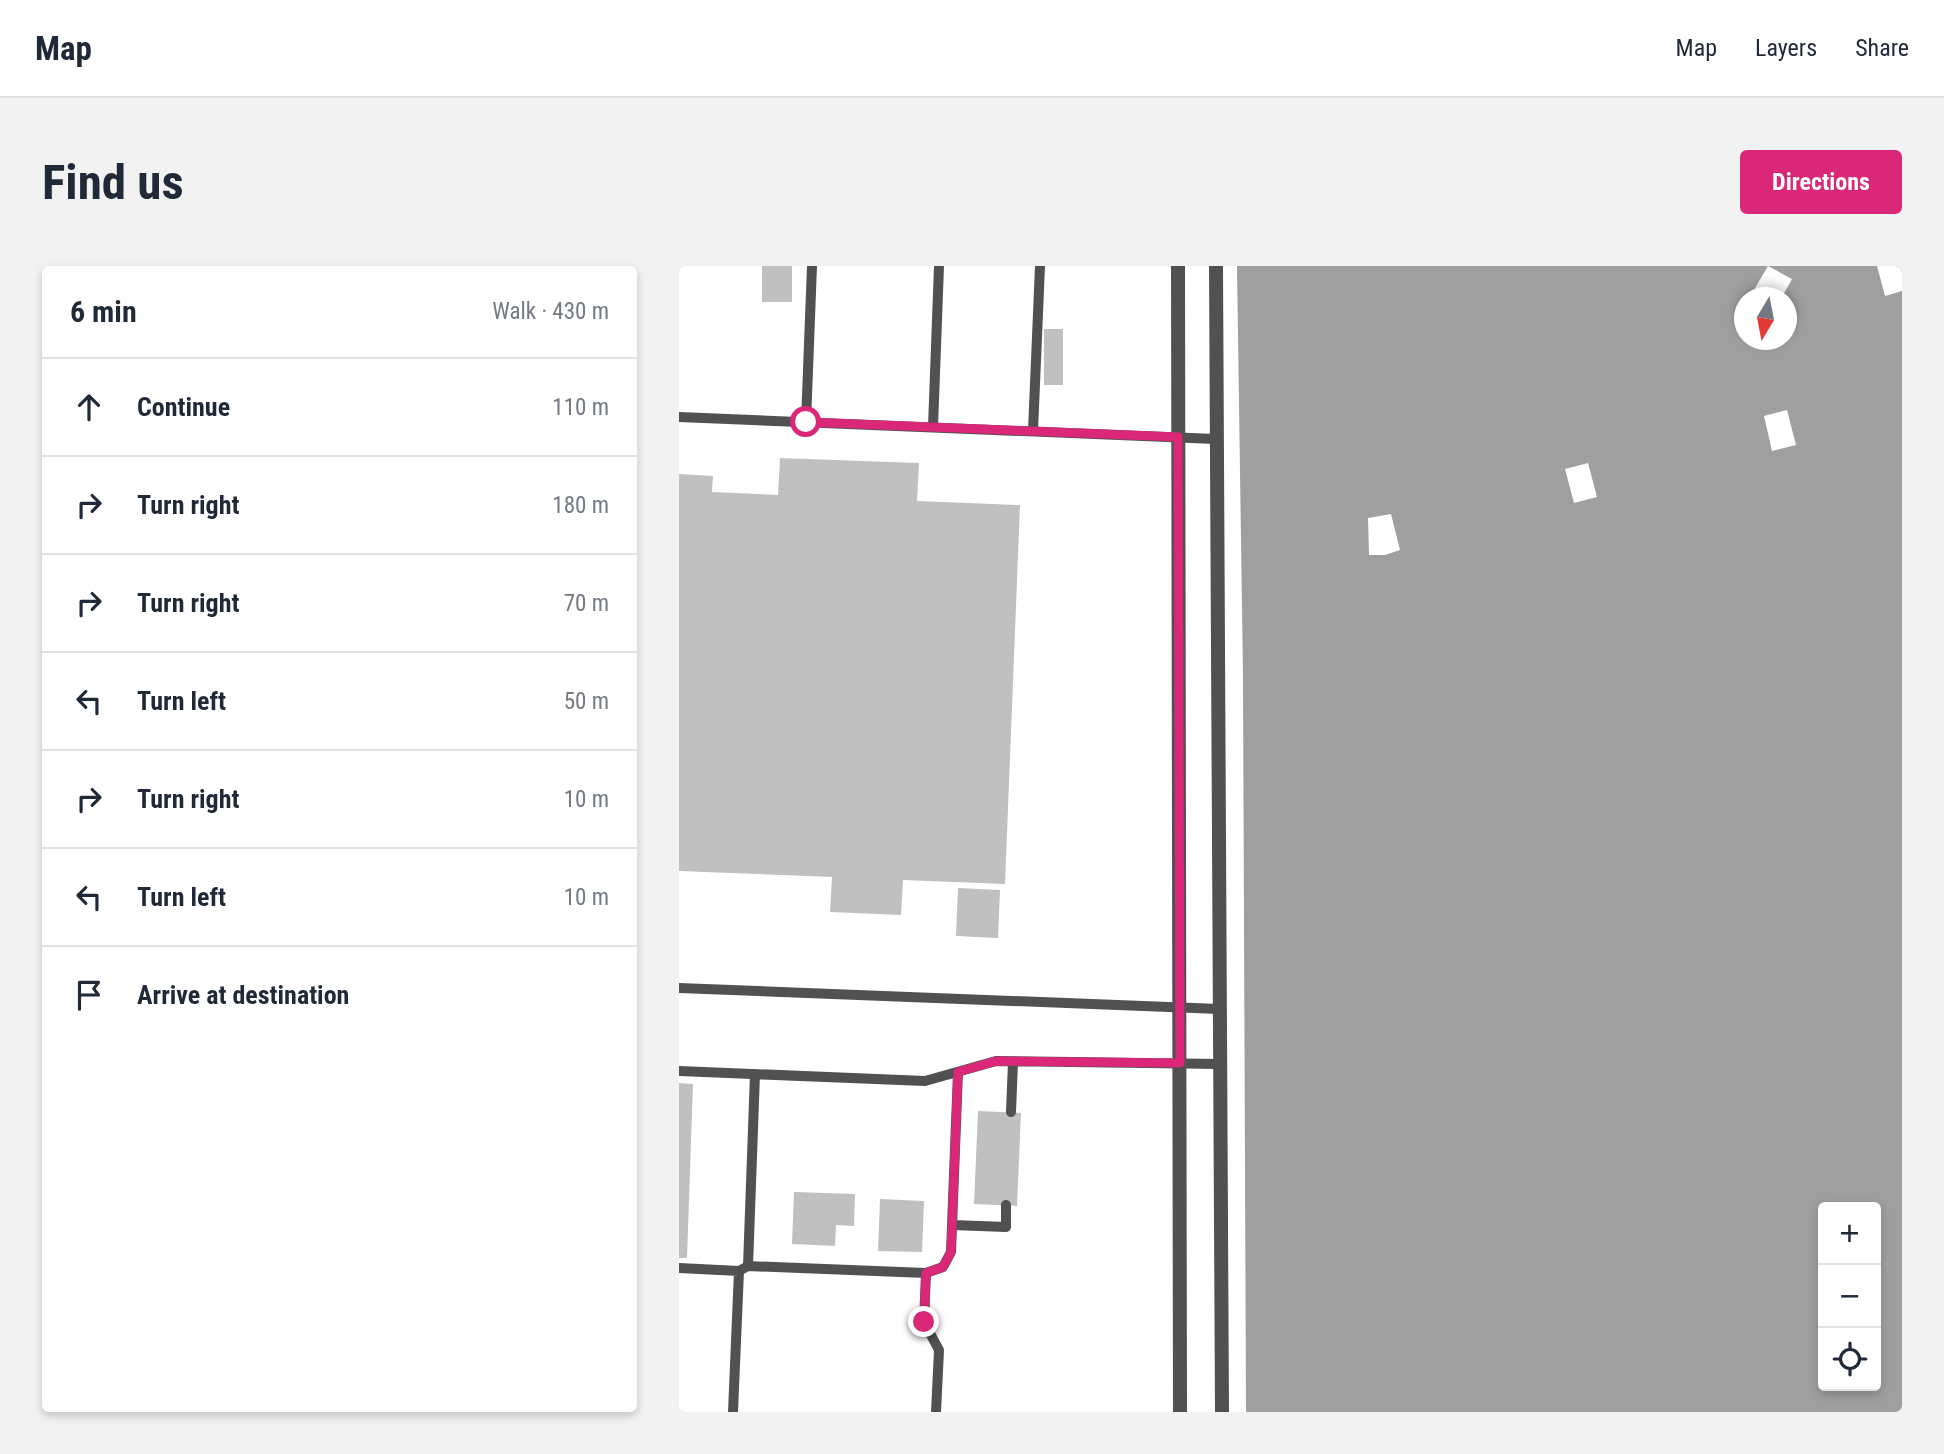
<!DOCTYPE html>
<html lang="en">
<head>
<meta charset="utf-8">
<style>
  :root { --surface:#fff; --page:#f2f2f3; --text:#1f2937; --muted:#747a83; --line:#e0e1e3; --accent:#db2777 }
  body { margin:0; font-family:"Roboto Condensed",sans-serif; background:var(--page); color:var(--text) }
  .controls { position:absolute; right:21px; bottom:21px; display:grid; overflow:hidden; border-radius:7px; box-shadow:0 4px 10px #0003 }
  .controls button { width:63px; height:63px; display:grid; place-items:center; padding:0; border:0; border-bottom:2px solid var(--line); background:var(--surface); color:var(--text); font:35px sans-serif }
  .compass { position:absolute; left:1055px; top:21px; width:63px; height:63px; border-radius:50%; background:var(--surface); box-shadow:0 4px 10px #0003; rotate:190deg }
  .stop { position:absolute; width:21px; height:21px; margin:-16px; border:5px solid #db2777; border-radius:50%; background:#fff }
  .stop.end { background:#db2777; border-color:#fff; box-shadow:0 2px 7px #0008 }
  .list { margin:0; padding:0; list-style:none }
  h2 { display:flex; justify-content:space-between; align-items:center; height:91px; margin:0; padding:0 28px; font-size:30px }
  h2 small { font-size:23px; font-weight:400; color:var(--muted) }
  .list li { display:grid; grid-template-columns:46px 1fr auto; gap:21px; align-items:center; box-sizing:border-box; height:98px; padding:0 28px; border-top:2px solid var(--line) }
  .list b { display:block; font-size:26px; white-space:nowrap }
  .list em { font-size:23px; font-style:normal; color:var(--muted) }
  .icon { flex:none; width:38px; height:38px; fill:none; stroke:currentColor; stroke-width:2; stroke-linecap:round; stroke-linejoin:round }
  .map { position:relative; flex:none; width:1223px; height:1146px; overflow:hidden; border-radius:7px }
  header { display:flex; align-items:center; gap:42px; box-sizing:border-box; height:98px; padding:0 35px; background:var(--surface); border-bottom:2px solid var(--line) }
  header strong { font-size:33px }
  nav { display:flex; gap:38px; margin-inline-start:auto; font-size:24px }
  .intro { display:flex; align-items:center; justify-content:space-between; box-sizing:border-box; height:168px; padding:0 42px }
  h1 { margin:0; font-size:49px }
  .button { padding:18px 32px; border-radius:7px; background:var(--accent); color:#fff; font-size:24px; font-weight:700 }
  main { display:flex; gap:42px; padding:0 42px }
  aside { flex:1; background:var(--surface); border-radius:7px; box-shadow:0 4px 10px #0003 }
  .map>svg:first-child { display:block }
  .water { fill:#9f9f9f; fill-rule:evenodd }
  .pier { fill:#fff }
  .building { fill:#c0c0c0 }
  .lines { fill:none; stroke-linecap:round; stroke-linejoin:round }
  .service { stroke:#515151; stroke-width:10 }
  .tertiary { stroke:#515151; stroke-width:14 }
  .route { stroke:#db2777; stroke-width:9 }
</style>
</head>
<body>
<header>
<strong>Map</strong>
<nav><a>Map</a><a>Layers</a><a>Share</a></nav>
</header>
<div class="intro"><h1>Find us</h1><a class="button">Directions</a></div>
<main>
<aside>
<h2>6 min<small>Walk · 430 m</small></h2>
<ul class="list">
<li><svg class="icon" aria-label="ahead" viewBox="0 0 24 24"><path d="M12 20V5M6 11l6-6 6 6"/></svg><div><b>Continue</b></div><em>110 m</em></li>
<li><svg class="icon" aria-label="right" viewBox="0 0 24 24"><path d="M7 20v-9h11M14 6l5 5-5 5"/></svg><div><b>Turn right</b></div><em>180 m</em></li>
<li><svg class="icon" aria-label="right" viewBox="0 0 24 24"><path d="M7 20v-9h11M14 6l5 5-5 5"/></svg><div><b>Turn right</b></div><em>70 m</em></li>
<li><svg class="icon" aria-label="left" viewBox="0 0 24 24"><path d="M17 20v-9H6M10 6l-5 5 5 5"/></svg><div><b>Turn left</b></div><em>50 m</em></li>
<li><svg class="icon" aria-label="right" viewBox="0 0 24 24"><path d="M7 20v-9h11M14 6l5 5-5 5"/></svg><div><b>Turn right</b></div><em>10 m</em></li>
<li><svg class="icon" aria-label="left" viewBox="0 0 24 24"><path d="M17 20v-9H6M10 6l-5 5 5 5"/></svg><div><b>Turn left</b></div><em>10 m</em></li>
<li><svg class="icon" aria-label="arrive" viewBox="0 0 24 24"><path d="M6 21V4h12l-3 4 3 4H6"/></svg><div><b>Arrive at destination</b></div></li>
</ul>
</aside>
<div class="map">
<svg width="1223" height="1146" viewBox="0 0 1223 1146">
  <rect width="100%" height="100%" fill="#fff"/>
  <path class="water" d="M558 0H1223V1146H567L564 410ZM1066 32H1108V74H1066ZM1144 941H1197V1120H1144Z"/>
  <path class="pier" d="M1089 0 1113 13 1103 31H1076L1072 29Z
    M1198 0H1223V25L1206 30Z
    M1108 144 1117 179 1093 185 1085 150Z
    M909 197 918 231 895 237 886 203Z
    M712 248 721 284 706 289H690L689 252Z"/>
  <path class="building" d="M83 0H113V36H83Z
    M365 63H384V119H365Z
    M101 192 240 197 238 235 341 239 326 618 224 614 222 649 151 646 153 611 0 605V208L34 210 33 226 99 229Z
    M279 622 321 624 319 672 277 670Z
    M0 817 14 818 8 992H0Z
    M299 845 342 847 338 940 295 938Z
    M115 926 176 928 175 960 157 959 156 980 113 978Z
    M201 933 245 935 243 986 199 985Z"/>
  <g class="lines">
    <path class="service" d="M0 151 536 173
      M127 156 133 0
      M254 161 260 0
      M354 165 361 0
      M0 722 540 743
      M0 805 246 815 317 795 541 798
      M332 846 334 796
      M273 959 327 961V939
      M69 1000 247 1007 264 1001 272 986 279 806
      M0 1002 60 1005
      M247 1007 245 1056 260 1084 257 1146
      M54 1146 60 1005 69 1000 76 808"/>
    <path class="tertiary" d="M499 0 501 1146
      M537 0 543 1146"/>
  </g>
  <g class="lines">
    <path class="route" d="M127 156 499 171 501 797 317 795 279 806 272 986 264 1001 247 1007 245 1056"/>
  </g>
</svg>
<div class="controls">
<button>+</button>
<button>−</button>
<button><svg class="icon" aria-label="locate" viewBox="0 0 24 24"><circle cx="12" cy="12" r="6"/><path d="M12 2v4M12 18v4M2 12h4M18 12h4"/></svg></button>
</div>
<svg class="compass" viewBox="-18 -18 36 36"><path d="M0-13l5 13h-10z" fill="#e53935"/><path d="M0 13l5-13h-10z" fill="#747a83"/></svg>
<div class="stop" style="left:127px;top:156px"></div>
<div class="stop end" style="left:245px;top:1056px"></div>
</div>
</main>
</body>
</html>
